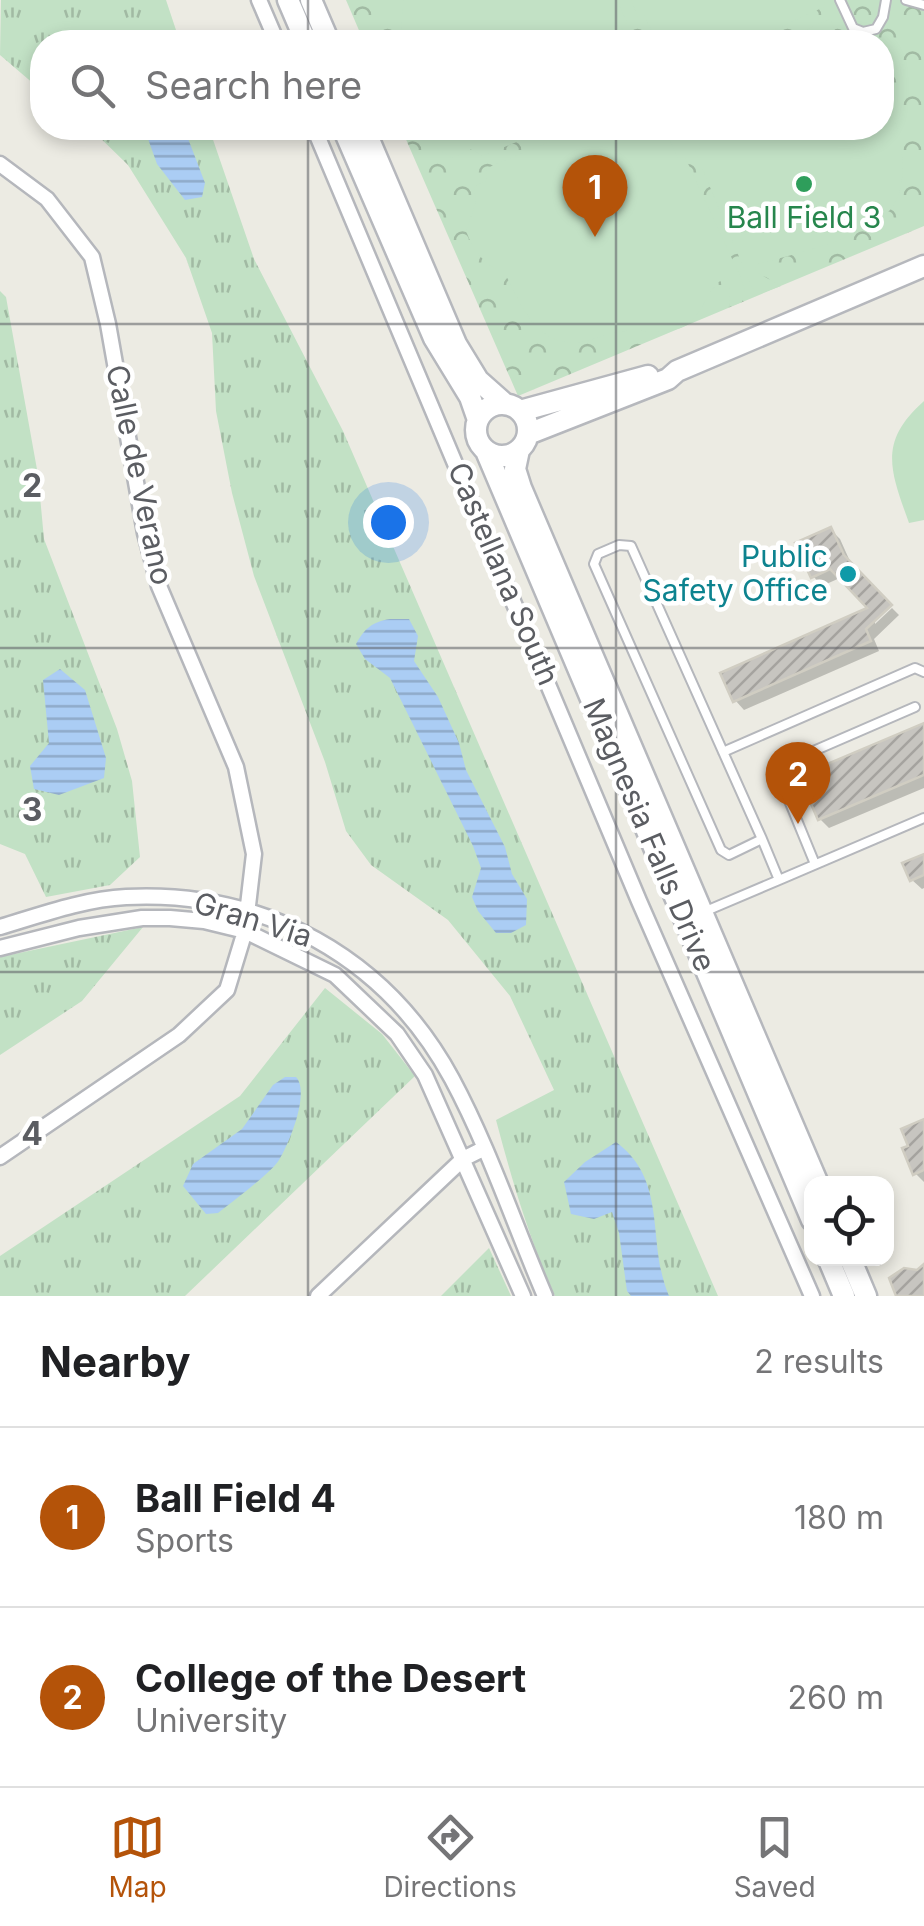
<!DOCTYPE html>
<html lang="en">
<head>
<meta charset="utf-8">
<style>
  :root { --surface:#fff; --page:#f6f6f6; --text:#202124; --muted:#757577; --line:#e0e0e0; --accent:#b45309 }
  body { margin:0; font-family:Inter,sans-serif; background:var(--page); color:var(--text) }
  .controls { position:absolute; right:30px; bottom:30px; display:grid; overflow:hidden; border-radius:20px; box-shadow:0 5px 15px #0003 }
  .controls button { width:90px; height:90px; display:grid; place-items:center; padding:0; border:0; border-bottom:2px solid var(--line); background:var(--surface); color:var(--text); font:50px sans-serif }
  .you { position:absolute; left:388px; top:522px; width:35px; height:35px; margin:-25px; border:8px solid #fff; border-radius:50%; background:#1a73e8; box-shadow:0 0 0 15px #1a73e833 }
  .badge { display:grid; place-items:center; width:65px; height:65px; border-radius:50%; background:var(--accent); color:#fff; font-size:32px; font-weight:700 }
  .pin { position:absolute; translate:-50% -82px; filter:drop-shadow(0 2px 5px #0008) }
  .pin::after { content:''; position:absolute; top:52px; width:35px; height:30px; background:inherit; clip-path:polygon(0 0,100% 0,50% 100%) }
  .list { margin:0; padding:0; list-style:none }
  h2 { display:flex; justify-content:space-between; align-items:center; height:130px; margin:0; padding:0 40px; font-size:42px }
  h2 small { font-size:32px; font-weight:400; color:var(--muted) }
  .list li { display:grid; grid-template-columns:65px 1fr auto; gap:30px; align-items:center; box-sizing:border-box; height:180px; padding:0 40px; border-top:2px solid var(--line) }
  .list b { display:block; font-size:38px; white-space:nowrap }
  .list p { margin:0; font-size:32px; white-space:nowrap; color:var(--muted) }
  .list em { font-size:32px; font-style:normal; color:var(--muted) }
  .icon { flex:none; width:55px; height:55px; fill:none; stroke:currentColor; stroke-width:2; stroke-linecap:round; stroke-linejoin:round }
  .map { position:relative; flex:none; width:924px; height:1296px; overflow:hidden }
  .search { position:absolute; background:var(--surface); box-shadow:0 5px 15px #0003; left:30px; right:30px; top:30px; height:110px; display:flex; align-items:center; gap:25px; box-sizing:border-box; padding:0 35px; border-radius:40px; color:var(--muted); font-size:38px }
  .sheet { height:490px; background:var(--surface) }
  nav { display:flex; justify-content:space-around; align-items:center; box-sizing:border-box; height:140px; border-top:2px solid var(--line); background:var(--surface); font-size:28px; color:var(--muted) }
  nav a { display:grid; justify-items:center; gap:5px }
  nav .on { color:var(--accent) }
  .map>svg:first-child { display:block }
  .grass { fill:url(#grass-tufts) }
  .park { fill:url(#park-crowns) }
  .garden { fill:#c2e1c5 }
  .water { fill:url(#water-rules) }
  .shadow { fill:#0003 }
  .building { fill:url(#building-hatch); stroke:#d0cdc2; stroke-width:2.5 }
  .lines { fill:none; stroke-linecap:round; stroke-linejoin:round }
  .lane-casing { stroke:#b5b7bc; stroke-width:12 }
  .street-casing { stroke:#b5b7bc; stroke-width:19 }
  .secondary-casing { stroke:#b6b8bd; stroke-width:25 }
  .lane { stroke:#fff; stroke-width:8 }
  .street { stroke:#fff; stroke-width:14 }
  .secondary { stroke:#fff; stroke-width:20 }
  .grid { fill:none; stroke:#5b5d62; stroke-width:2.5; stroke-opacity:0.55 }
  .leisure-dot { fill:#2e9e5b; stroke:#fff; stroke-width:4 }
  .culture-dot { fill:#0f9aa8; stroke:#fff; stroke-width:4 }
  .labels { text-anchor:middle; stroke-width:9; stroke-linejoin:round; paint-order:stroke }
  .leisure-label { font-size:30px; fill:#27864d; stroke:#fff }
  .street-label { font-size:30px; fill:#5b5d62; stroke:#fff }
  .culture-label { font-size:30px; fill:#0d838f; stroke:#fff; text-anchor:end }
  .grid-label { font-size:32px; text-anchor:middle; font-weight:bold; fill:#5b5d62; stroke:#fff; stroke-width:9; stroke-linejoin:round; paint-order:stroke }
</style>
</head>
<body>
<div class="map">
<svg width="924" height="1296" viewBox="0 0 924 1296">
  <defs>
    <pattern id="grass-tufts" width="24" height="20" patternUnits="userSpaceOnUse" patternTransform="scale(2.5)"><rect width="24" height="20" fill="#c2e1c5"/><path d="M3 7l-1-3M5 7V3M7 7l1-3M15 17l-1-3M17 17v-4M19 17l1-3" fill="none" stroke="#a1baa3"/></pattern>
    <pattern id="park-crowns" width="20" height="18" patternUnits="userSpaceOnUse" patternTransform="scale(2.5)"><rect width="20" height="18" fill="#c2e1c5"/><path d="M2 6a3 3 0 1 1 6 0M12 15a3 3 0 1 1 6 0" fill="none" stroke="#a1baa3"/></pattern>
    <pattern id="water-rules" width="6" height="5" patternUnits="userSpaceOnUse" patternTransform="scale(2.5)"><rect width="6" height="5" fill="#abcdf4"/><path d="M0 2.5h6" fill="none" stroke="#8eaac9"/></pattern>
    <pattern id="building-hatch" width="6" height="6" patternUnits="userSpaceOnUse" patternTransform="scale(2.5)"><rect width="6" height="6" fill="#c7c5c0"/><path d="M-1 1l2-2M0 6l6-6M5 7l2-2" fill="none" stroke="#a5a39f"/></pattern>
  </defs>
  <rect width="100%" height="100%" fill="#ecebe3"/>
  <path class="grass" d="M1 0H166L180 42H42V91L0 55Z
    M90 128H209L254 259 343 431 718 1296H555C529 1239 512 1180 496 1120L554 1090 510 996 448 920 371 865 346 831 325 762 254 576 232 493 216 411 212 333 186 258 128 165Z
    M0 291 6 297 38 475 44 539 117 729 132 781 140 857 110 885 46 897 25 854 0 844Z
    M143 927 82 1001 0 1055V957Z
    M325 988 382 1034 415 1076 185 1296H0V1256L240 1096Z
    M489 1248 511 1296H441Z"/>
  <path class="park" d="M346 0H924V226L518 396 401 128H882V42H364Z"/>
  <path class="garden" d="M404 0H617L627 23 621 26 628 42H404L401 23Z
    M631 0H825L824 7 747 42H657L644 15 638 17Z
    M830 19 835 30 849 42H778Z
    M882 84C896 116 916 179 890 210 863 240 792 254 755 265L756 272 781 286 762 293 752 288 695 151 701 148 693 128H882Z
    M423 128H551L482 156 472 149 452 158 436 148Z
    M582 128H665L678 159 685 157 740 276 745 291 742 302 729 307 730 282 726 277C707 287 704 313 687 325 671 335 643 330 625 331 609 332 595 340 580 342 537 348 520 304 505 273 484 265 474 252 466 231L476 202 474 186 486 181 487 168Z
    M924 401V520L909 523C890 470 878 442 924 401Z"/>
  <path class="water" d="M139 128H184L205 183 202 197 185 200 157 164 147 136Z
    M390 619H409L418 636 414 661 438 697 459 743 466 770 505 847 512 874 527 899 526 925 511 933H496L478 911 472 897 481 868 473 846 390 678 365 659 356 644C365 628 372 622 390 619Z
    M60 669 85 690 106 758 104 778 59 795 34 789 30 766 49 743 43 680Z
    M285 1077H296C310 1092 290 1142 279 1160 272 1172 231 1203 218 1213L206 1214 183 1186 193 1164 242 1129 273 1085Z
    M616 1142C669 1181 646 1243 669 1296H631L627 1291 619 1233 612 1212 594 1219 571 1214 564 1182 585 1162Z"/>
  <path class="shadow" d="M831 530 840 539 853 568 888 604 875 617V624L892 608 899 615 874 639 879 651 744 710 735 700 723 674 872 608 842 577 822 586 813 576 798 544Z
    M924 726V788L829 828 820 819Z
    M924 856V888L922 889 912 880Z
    M924 1122V1182L915 1173 912 1147Z"/>
  <path class="building" d="M831 527 844 555 892 605 866 629 871 641 733 702 720 673 867 608 830 569 811 578 795 543Z
    M924 723V775L818 820 799 776Z
    M924 854V875L910 881 902 863Z
    M924 1119V1170L913 1175 902 1148 908 1146 901 1129Z
    M924 1264V1296H896L889 1278 904 1268 917 1270Z"/>
  <g class="lines">
    <g class="lane-casing">
      <path id="lane" d="M840 0 853 28 863 32 876 29 883 17 886 0
        M906 0 924 5
        M723 752 915 668 924 672
        M815 864 783 786 785 770 802 756 915 707
        M779 880 924 818
        M706 911 779 880 762 839 631 546 619 545 598 554 594 564 721 850 729 855 762 839"/>
    </g>
    <g class="street-casing">
      <path id="street" d="M259 0 277 42
        M314 128 639 901 812 1296
        M0 164 47 199 92 257 108 324 145 533 159 586 236 767 254 854 245 931 227 990 179 1035 0 1157
        M0 927C40 915 84 899 126 897 264 890 386 957 452 1079 489 1148 514 1224 545 1296
        M0 948 79 928 142 918H170L204 921 245 931 335 975 397 1034 425 1075 523 1296
        M318 1296 463 1159 483 1149"/>
    </g>
    <g class="secondary-casing">
      <path id="secondary" d="M288 0 306 42
        M311 0 329 42
        M343 128 434 338 470 397 478 420
        M364 128 456 344 478 380 505 404
        M476 430a26 26 0 1 1 52 0a26 26 0 1 1-52 0Z
        M520 411 648 376
        M528 434 668 379 677 371 924 266
        M519 450 515 469 521 488 818 1184
        M486 451 812 1220
        M828 1258 844 1296
        M850 1258 866 1296"/>
    </g>
    <use href="#lane" class="lane"/>
    <use href="#street" class="street"/>
    <use href="#secondary" class="secondary"/>
  </g>
  <path class="grid" d="M308 0V42M616 0V42M308 128V1296M616 128V1296M0 324H924M0 648H924M0 972H924"/>
  <circle class="leisure-dot" cx="804" cy="184" r="10"/>
  <circle class="culture-dot" cx="848" cy="574" r="10"/>
  <g class="labels">
    <g class="leisure-label">
      <text x="804" y="228">Ball Field 3</text>
    </g>
    <g class="street-label">
      <text transform="translate(139 475) rotate(78)" y="10">Calle de Verano</text>
      <text transform="translate(503 574) rotate(67)" y="10">Castellana South</text>
      <text transform="translate(649 835) rotate(67)" y="10">Magnesia Falls Drive</text>
      <text transform="translate(253 920) rotate(17)" y="10">Gran Via</text>
    </g>
    <g class="culture-label">
      <text x="828" y="567">Public<tspan x="828" dy="34">Safety Office</tspan></text>
    </g>
  </g>
  <g class="grid-label">
    <text x="32" y="497">2</text>
    <text x="32" y="821">3</text>
    <text x="32" y="1145">4</text>
  </g>
</svg>
<div class="controls">
<button><svg class="icon" aria-label="locate" viewBox="0 0 24 24"><circle cx="12" cy="12" r="6"/><path d="M12 2v4M12 18v4M2 12h4M18 12h4"/></svg></button>
</div>
<div class="you"></div>
<div class="pin badge" style="left:595px;top:237px">1</div>
<div class="pin badge" style="left:798px;top:824px">2</div>
<div class="search"><svg class="icon" aria-label="search" viewBox="0 0 24 24"><circle cx="10" cy="10" r="6"/><path d="M15 15l6 6"/></svg>Search here</div>
</div>
<section class="sheet">
<h2>Nearby<small>2 results</small></h2>
<ul class="list">
<li><span class="badge">1</span><div><b>Ball Field 4</b><p>Sports</p></div><em>180 m</em></li>
<li><span class="badge">2</span><div><b>College of the Desert</b><p>University</p></div><em>260 m</em></li>
</ul>
</section>
<nav>
<a class="on"><svg class="icon" aria-label="map" viewBox="0 0 24 24"><path d="M3 6l6-2 6 2 6-2v14l-6 2-6-2-6 2zM9 4v14M15 6v14"/></svg>Map</a>
<a><svg class="icon" aria-label="directions" viewBox="0 0 24 24"><path d="M12 3l9 9-9 9-9-9zM9 14v-3h6M13 9l2 2-2 2"/></svg>Directions</a>
<a><svg class="icon" aria-label="saved" viewBox="0 0 24 24"><path d="M7 4h10v16l-5-4-5 4z"/></svg>Saved</a>
</nav>
</body>
</html>
